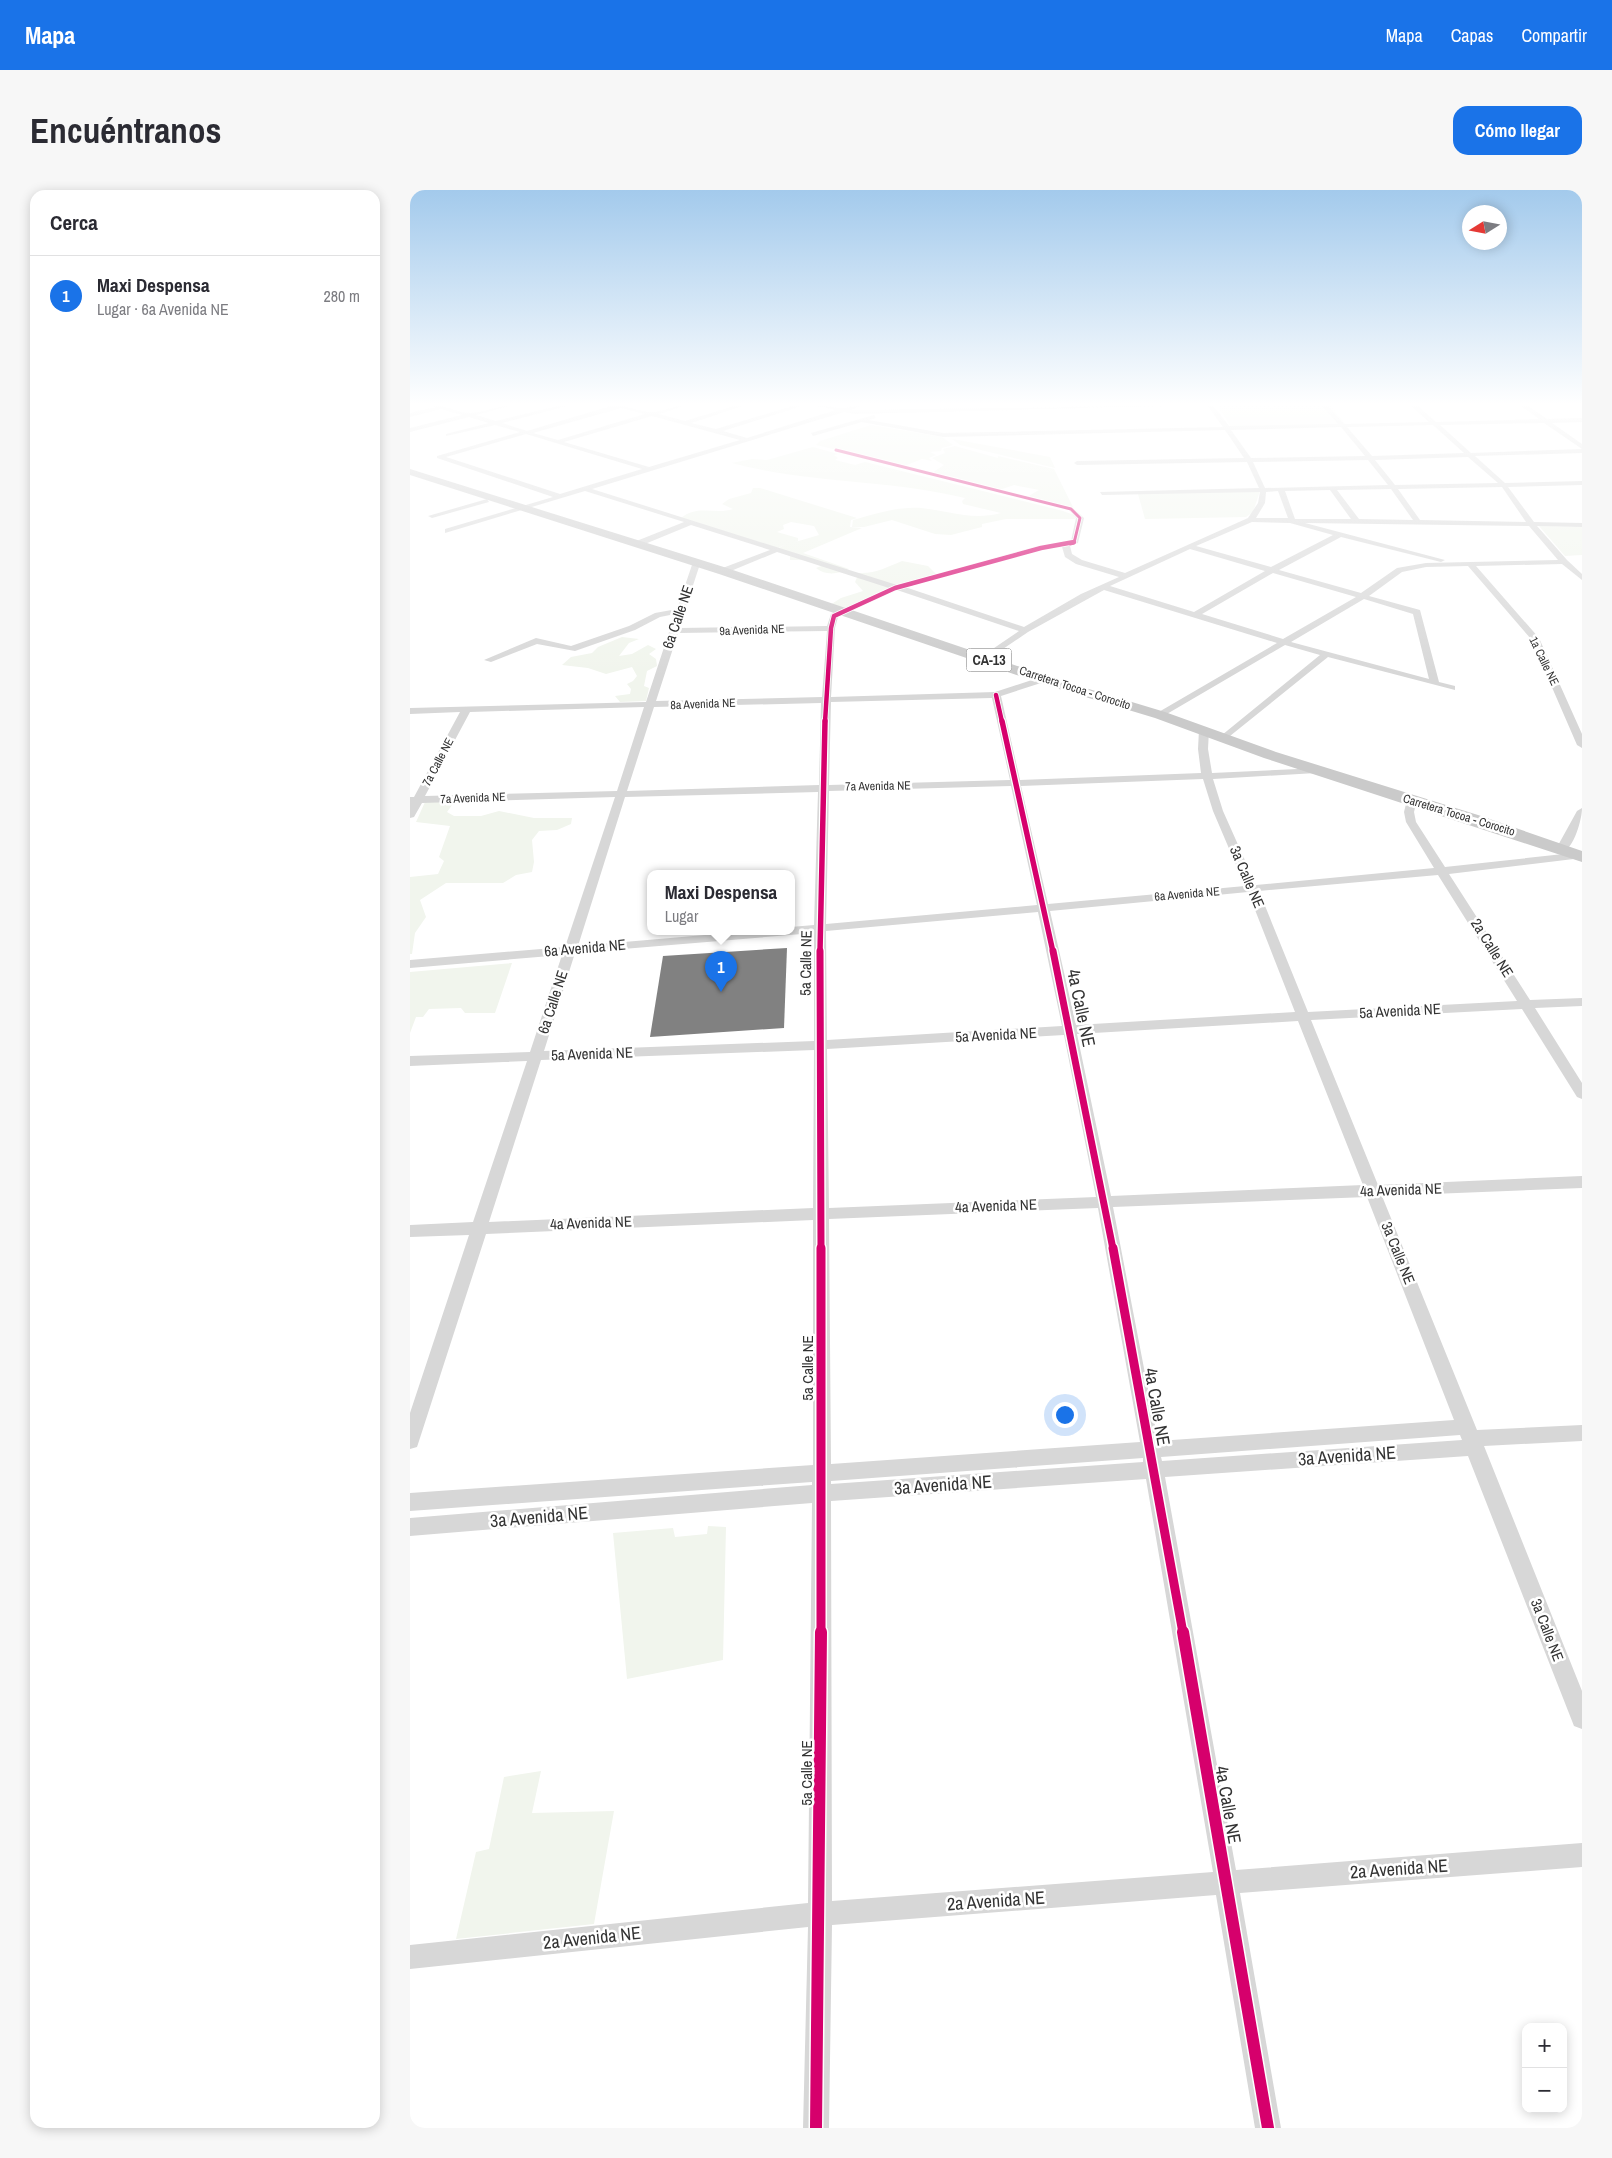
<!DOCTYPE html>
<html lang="es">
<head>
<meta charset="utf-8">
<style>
  :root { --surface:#fff; --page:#f7f7f7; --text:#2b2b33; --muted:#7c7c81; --line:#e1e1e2; --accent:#1a73e8 }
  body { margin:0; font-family:"Archivo Narrow",sans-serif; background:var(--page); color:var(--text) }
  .controls { position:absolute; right:15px; bottom:15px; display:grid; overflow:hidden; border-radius:10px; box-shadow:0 2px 12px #0003 }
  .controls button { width:45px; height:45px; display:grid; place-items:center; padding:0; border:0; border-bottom:1px solid var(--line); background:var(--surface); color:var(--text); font:25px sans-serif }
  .compass { position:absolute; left:1052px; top:15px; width:45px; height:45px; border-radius:50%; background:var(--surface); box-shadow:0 2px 12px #0003; rotate:259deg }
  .you { position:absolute; left:654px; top:1224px; width:18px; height:18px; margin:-12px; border:4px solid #fff; border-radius:50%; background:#1a73e8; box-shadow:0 0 0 8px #1a73e833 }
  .badge { display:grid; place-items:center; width:32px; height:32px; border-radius:50%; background:var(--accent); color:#fff; font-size:16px; font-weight:700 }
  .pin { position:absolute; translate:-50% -41px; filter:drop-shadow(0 1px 2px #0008) }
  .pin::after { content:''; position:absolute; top:26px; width:18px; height:15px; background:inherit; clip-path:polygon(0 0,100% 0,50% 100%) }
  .popup { position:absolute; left:237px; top:680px; width:148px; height:65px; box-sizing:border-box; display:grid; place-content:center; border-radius:10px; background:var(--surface); filter:drop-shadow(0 1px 4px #0005); font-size:16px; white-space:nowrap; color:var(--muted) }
  .popup b { font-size:19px; color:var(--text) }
  .popup::after { content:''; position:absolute; left:50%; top:100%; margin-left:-10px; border:10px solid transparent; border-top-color:var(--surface) }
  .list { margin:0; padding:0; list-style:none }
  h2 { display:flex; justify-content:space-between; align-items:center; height:65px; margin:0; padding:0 20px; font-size:21px }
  h2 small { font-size:16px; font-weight:400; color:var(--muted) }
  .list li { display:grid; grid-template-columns:32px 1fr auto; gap:15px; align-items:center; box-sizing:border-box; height:80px; padding:0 20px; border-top:1px solid var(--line) }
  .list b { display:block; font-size:19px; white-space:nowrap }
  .list p { margin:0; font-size:16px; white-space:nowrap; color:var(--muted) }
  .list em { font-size:16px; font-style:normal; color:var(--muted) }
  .map { position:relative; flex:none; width:1172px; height:1938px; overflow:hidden; border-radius:15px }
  header { display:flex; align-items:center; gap:30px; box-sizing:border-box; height:70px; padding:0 25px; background:var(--accent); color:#fff }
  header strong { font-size:24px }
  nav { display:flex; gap:28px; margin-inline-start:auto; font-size:18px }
  .intro { display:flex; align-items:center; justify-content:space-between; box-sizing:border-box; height:120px; padding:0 30px }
  h1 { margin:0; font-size:35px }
  .button { padding:12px 22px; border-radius:15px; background:var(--accent); color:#fff; font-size:18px; font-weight:700 }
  main { display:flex; gap:30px; padding:0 30px }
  aside { flex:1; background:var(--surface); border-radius:15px; box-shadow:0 2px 12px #0003 }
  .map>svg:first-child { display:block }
  .green { fill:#f1f5ed; fill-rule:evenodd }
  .building { fill:#818181 }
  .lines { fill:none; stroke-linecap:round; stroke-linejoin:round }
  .minor { fill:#d7d7d7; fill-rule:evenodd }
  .primary { fill:#cacaca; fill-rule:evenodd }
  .cycleway-far5-casing { stroke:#fff; stroke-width:4.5 }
  .cycleway-far4-casing { stroke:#fff; stroke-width:6 }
  .cycleway-far3-casing { stroke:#fff; stroke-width:8 }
  .cycleway-far2-casing { stroke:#fff; stroke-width:10 }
  .cycleway-far1-casing { stroke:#fff; stroke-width:12 }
  .cycleway-casing { stroke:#fff; stroke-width:15 }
  .cycleway-far5 { stroke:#d6006c; stroke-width:3 }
  .cycleway-far4 { stroke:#d6006c; stroke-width:4.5 }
  .cycleway-far3 { stroke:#d6006c; stroke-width:5.5 }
  .cycleway-far2 { stroke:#d6006c; stroke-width:7 }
  .cycleway-far1 { stroke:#d6006c; stroke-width:9 }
  .cycleway { stroke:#d6006c; stroke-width:12 }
  .labels { text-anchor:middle; stroke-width:5; stroke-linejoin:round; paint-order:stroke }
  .far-street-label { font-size:12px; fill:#333; stroke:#fff }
  .shield { fill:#fff; stroke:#707070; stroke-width:1 }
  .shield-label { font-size:14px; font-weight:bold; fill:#333 }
  .street-label { font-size:15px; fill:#333; stroke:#fff }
  .near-street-label { font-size:18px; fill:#333; stroke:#fff }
</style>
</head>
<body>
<header>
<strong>Mapa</strong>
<nav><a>Mapa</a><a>Capas</a><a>Compartir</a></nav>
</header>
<div class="intro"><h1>Encuéntranos</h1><a class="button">Cómo llegar</a></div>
<main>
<aside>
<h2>Cerca<small></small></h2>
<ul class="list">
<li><span class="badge">1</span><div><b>Maxi Despensa</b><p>Lugar · 6a Avenida NE</p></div><em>280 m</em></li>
</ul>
</aside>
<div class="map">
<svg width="1172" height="1938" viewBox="0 0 1172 1938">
  <rect width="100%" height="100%" fill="#fff"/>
  <path class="green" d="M920 215 936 235 821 237 808 216Z
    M461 235 532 247 543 255 532 258 531 261 520 262 526 265 519 268 522 271 512 269 494 276 406 255 410 251Z
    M542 249 640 267 645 278 550 255Z
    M545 256 588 268V266L644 279 664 319 617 307 629 300 604 295 589 300 545 289 549 288 522 283 534 275 522 268 535 263 533 259Z
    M403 257 428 264 424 265 428 268 425 270 445 275 455 272 653 321 664 325 665 329H596L572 334V337L541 345 525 344 482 330 454 337H442L443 330C465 324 489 316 511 318 541 321 561 331 591 323L553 314 552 311 555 308C478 289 399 294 322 273L342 269 357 270Z
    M343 298H350L447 328 441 330 440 337 452 338 393 363 439 379C428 384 416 386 406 378L414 375 401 370H380V365L373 363 369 358 376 354 368 358 271 328C287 314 306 325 323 319L312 314 319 309 341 303ZM381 332 404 336 409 345 382 353 388 351V348L367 342 374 339 373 335Z
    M850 301 843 322 836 327 735 329 728 304Z
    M1129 336 1172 337V365L1155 366Z
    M492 371 518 376 526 384 483 398 430 420 420 415 431 408 453 401 445 392 449 383C465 384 477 377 492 371Z
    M212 447 229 449 219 453 209 466 222 464 238 455 246 459 239 464 246 469 247 476 237 481 234 496 239 498 236 511 210 512 205 506 220 504 221 499 217 494 223 491 227 486 222 477 196 484 178 478 152 475 161 467 182 463 188 457Z
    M45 611 37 622 44 626H71L89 621 124 628H162L161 634 147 640 129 641 122 650 124 672 122 682 106 685 93 693H36L10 710 16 727 5 743 2 764H0V687L28 684 34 671 29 667 40 636 6 632 15 612Z
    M102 773 85 823H55L51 818 19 819 13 827H6L0 843V782Z
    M298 1336 316 1337 313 1470 217 1489 203 1343 263 1338 265 1347 297 1344Z
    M131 1581 122 1623 204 1621 184 1734 46 1749 66 1662 79 1659 94 1587Z"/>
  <path class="building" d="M377 758 374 838 240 847 253 766Z"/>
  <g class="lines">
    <path class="minor" d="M22 215C37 215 47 223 60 223 74 223 88 215 103 215L66 225 86 231 151 215H161L92 233 117 241 204 215C218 215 228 222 242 222 253 222 265 215 277 215L249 224 275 231 327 215H336L281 233 306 239 386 215H395L313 241 337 248 426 220 403 215 433 218 453 215 441 220H445L791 215 445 224 434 222 182 299 487 395 628 356 661 351 666 328 659 320 424 261V259L663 318 674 328 668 353 660 356 662 364 672 370 715 383 838 328 848 313 850 302 692 305 690 302 849 298 837 272 667 275 664 273 667 271 834 268 815 240 533 247 452 232 403 246 401 243 464 225 466 228 459 230 533 243 813 237 797 215H803L819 236 928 234 911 215H917L934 234 1019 232 1000 215H1007L1026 232 1129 229 1110 215H1117L1137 229 1172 228V232L1142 233 1172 254V259L1134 233 1030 235 1061 263 1172 259V263L1065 266 1095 293 1172 291V295L1098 297 1124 332 1172 333V337L1127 336 1157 370 1172 384V390L1152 374 1066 376 1129 448 1172 544V558L1167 555 1121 449 1058 376 1016 377 992 382 959 406 1010 420 1029 492 1045 496V500L918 467 815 550 812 549V545L910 465 875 455 750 528 747 527V523L867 453 694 400 618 442 568 476 565 475V471L609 441 487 400 428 427 425 438 421 507 585 502 631 487H637V491L591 506 610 590 791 583 788 559 789 540 794 537 799 540 798 559 802 583 910 578V582L906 583 803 589 813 621 846 695 1024 678 996 632 994 622 997 610 1002 607 1007 610 1004 622 1006 632 1035 677 1172 662V668L1039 684 1120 810 1172 808V816L1125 818 1172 893V909L1167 907 1112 819 901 830 968 995 1172 986V998L972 1006 1067 1240 1172 1235V1251L1074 1256 1172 1501V1539L1164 1536 1058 1266 755 1287 826 1680 1172 1653V1677L830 1703 871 1938H845L806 1705 422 1735 419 1938H393L398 1737 0 1779V1755L398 1713 402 1313 0 1346V1328L402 1295V1292L0 1321V1303L403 1275V1030L76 1044 9 1251 7 1257 0 1259V1223L59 1045 0 1047V1035L63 1032 117 871 0 876V866L120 862 152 765 0 778V770L155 757 205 607 12 613 4 627 0 628V607H4L50 522 0 524V518L236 512 265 424 250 427 225 440 165 461 127 454 81 472 74 470 126 448 161 456 219 436 245 423 267 419 283 372 290 374 269 438 417 436 421 424 479 398 367 362 316 383H310V379L360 360 281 335 230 356H224V352L274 332 175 301 35 343V339L143 307 27 268V266L110 242 85 235 36 246V244L79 233 59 227 0 242V238L52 225 31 219 0 227V223L25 217ZM211 218 235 224 148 250 123 243ZM242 226 330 250 239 277 154 252ZM1023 235 1054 263 962 266 937 237ZM931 237 955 266 841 268 821 240ZM116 244 232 279 150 304 36 267ZM1058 267 1088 293 985 295 965 270ZM958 270 978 295 855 298 843 272ZM1092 297 1116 332 1010 330 988 299ZM981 299 1003 330 949 329 927 300ZM920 300 941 329H885L875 301ZM868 301 878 328H846L855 313 856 302ZM842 332 880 333 923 345 861 377 786 356ZM895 333 1119 336 1148 370 1016 373 987 378 951 403 869 380 931 347 1031 372 1035 370ZM652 357 655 367 666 374 709 387 671 404 614 437 495 397 631 360ZM780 359 855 381 784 422 700 396ZM863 383 946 407 873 449 792 424ZM954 409 1003 424 1019 489 881 452ZM417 441 412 507 246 511 268 443ZM582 508 600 590 419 595 421 512ZM411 513 409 595 217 601 244 517ZM234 517 207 601 15 606 60 522ZM793 589 803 621 835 696 638 714 611 596ZM601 596 627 715 416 734 419 601ZM408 602 404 735 381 737V741H341L168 756 215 607ZM1028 685 1107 811 898 822 849 701ZM838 702 885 822 666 835 640 721ZM628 722 652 836 417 850 416 741ZM404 743V851L134 861 165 763ZM888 831 953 995 701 1006 667 844ZM654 845 686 1007 419 1018 417 859ZM404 860 403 1018 79 1032 131 870ZM957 1007 1044 1230 748 1251 703 1017ZM688 1018 730 1252 421 1274 419 1029ZM1050 1245 1052 1250 752 1271 751 1267ZM733 1268V1272L421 1294V1291ZM736 1289 803 1682 422 1711 421 1311Z
      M77 309 79 312 22 328 18 326Z
      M1172 618C1172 629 1164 659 1152 662L1148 661 1146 659 1167 621Z"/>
    <path class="primary" d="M0 279 317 378 649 490 755 522 866 562 1068 625 1172 661V672L854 568 745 528 639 496 309 384 0 285Z"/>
    <g class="cycleway-far5-casing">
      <path id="cycleway-far5" d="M426 260 661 319 670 328 664 353 660 354"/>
    </g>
    <g class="cycleway-far4-casing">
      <path id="cycleway-far4" d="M586 505 592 532
        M415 532 421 438 424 426 485 398 631 358 664 352"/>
    </g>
    <g class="cycleway-far3-casing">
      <path id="cycleway-far3" d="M592 531 643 762
        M410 762 415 531"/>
    </g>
    <g class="cycleway-far2-casing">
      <path id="cycleway-far2" d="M410 761 411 1059
        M643 761 703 1059"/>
    </g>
    <g class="cycleway-far1-casing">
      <path id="cycleway-far1" d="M411 1058V1443
        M703 1058 773 1443"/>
    </g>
    <g class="cycleway-casing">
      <path id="cycleway" d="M773 1442 858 1938
        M406 1938 411 1442"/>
    </g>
    <use href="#cycleway-far5" class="cycleway-far5"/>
    <use href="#cycleway-far4" class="cycleway-far4"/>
    <use href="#cycleway-far3" class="cycleway-far3"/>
    <use href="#cycleway-far2" class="cycleway-far2"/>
    <use href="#cycleway-far1" class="cycleway-far1"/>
    <use href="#cycleway" class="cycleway"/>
  </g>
  <linearGradient id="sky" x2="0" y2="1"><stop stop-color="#a3caec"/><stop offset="0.44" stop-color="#fff"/><stop offset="1" stop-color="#fff" stop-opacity="0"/></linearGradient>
  <rect width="1172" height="486" fill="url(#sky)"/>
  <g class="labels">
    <g class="far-street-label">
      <text transform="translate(342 440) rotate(-2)" y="4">9a Avenida NE</text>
      <text transform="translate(1134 471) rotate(64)" y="4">1a Calle NE</text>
      <text transform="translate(665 498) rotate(18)" y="4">Carretera Tocoa - Corocito</text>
      <text transform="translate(293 514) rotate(-2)" y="4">8a Avenida NE</text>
      <text transform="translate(28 572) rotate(-62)" y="4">7a Calle NE</text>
      <text transform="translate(468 596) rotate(-1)" y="4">7a Avenida NE</text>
      <text transform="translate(63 608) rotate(-2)" y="4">7a Avenida NE</text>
      <text transform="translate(1049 625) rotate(17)" y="4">Carretera Tocoa - Corocito</text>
      <text transform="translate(777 704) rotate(-5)" y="4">6a Avenida NE</text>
    </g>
    <rect class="shield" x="556.5" y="458.5" width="45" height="23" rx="4"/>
    <g class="shield-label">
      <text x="579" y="475">CA-13</text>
    </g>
    <g class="street-label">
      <text transform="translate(268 427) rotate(-71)" y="5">6a Calle NE</text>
      <text transform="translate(837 687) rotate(67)" y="5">3a Calle NE</text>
      <text transform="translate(175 758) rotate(-5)" y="5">6a Avenida NE</text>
      <text transform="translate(1082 758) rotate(58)" y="5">2a Calle NE</text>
      <text transform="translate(396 773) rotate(-89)" y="5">5a Calle NE</text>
      <text transform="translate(143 812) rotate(-72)" y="5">6a Calle NE</text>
      <text transform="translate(990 821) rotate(-3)" y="5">5a Avenida NE</text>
      <text transform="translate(586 845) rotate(-3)" y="5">5a Avenida NE</text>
      <text transform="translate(182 864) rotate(-2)" y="5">5a Avenida NE</text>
      <text transform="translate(991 1000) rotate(-2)" y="5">4a Avenida NE</text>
      <text transform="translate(586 1016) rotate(-2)" y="5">4a Avenida NE</text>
      <text transform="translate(181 1033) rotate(-2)" y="5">4a Avenida NE</text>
      <text transform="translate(988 1063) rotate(68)" y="5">3a Calle NE</text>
      <text transform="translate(398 1178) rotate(-90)" y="5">5a Calle NE</text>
      <text transform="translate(1137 1440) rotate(69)" y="5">3a Calle NE</text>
      <text transform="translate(397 1583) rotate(-90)" y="5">5a Calle NE</text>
    </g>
    <g class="near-street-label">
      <text transform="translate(671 818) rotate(78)" y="6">4a Calle NE</text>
      <text transform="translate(747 1217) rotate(80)" y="6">4a Calle NE</text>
      <text transform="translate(937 1266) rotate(-4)" y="6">3a Avenida NE</text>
      <text transform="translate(533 1295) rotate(-4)" y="6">3a Avenida NE</text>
      <text transform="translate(129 1327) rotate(-5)" y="6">3a Avenida NE</text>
      <text transform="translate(818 1615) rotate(80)" y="6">4a Calle NE</text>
      <text transform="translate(989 1679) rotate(-4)" y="6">2a Avenida NE</text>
      <text transform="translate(586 1711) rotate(-4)" y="6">2a Avenida NE</text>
      <text transform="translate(182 1748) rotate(-6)" y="6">2a Avenida NE</text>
    </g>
  </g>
</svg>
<div class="controls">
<button>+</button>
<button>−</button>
</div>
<svg class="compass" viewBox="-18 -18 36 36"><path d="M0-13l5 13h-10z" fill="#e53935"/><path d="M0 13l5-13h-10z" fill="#7c7c81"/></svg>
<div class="you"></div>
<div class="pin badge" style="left:311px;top:802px">1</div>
<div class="popup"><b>Maxi Despensa</b>Lugar</div>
</div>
</main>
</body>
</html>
